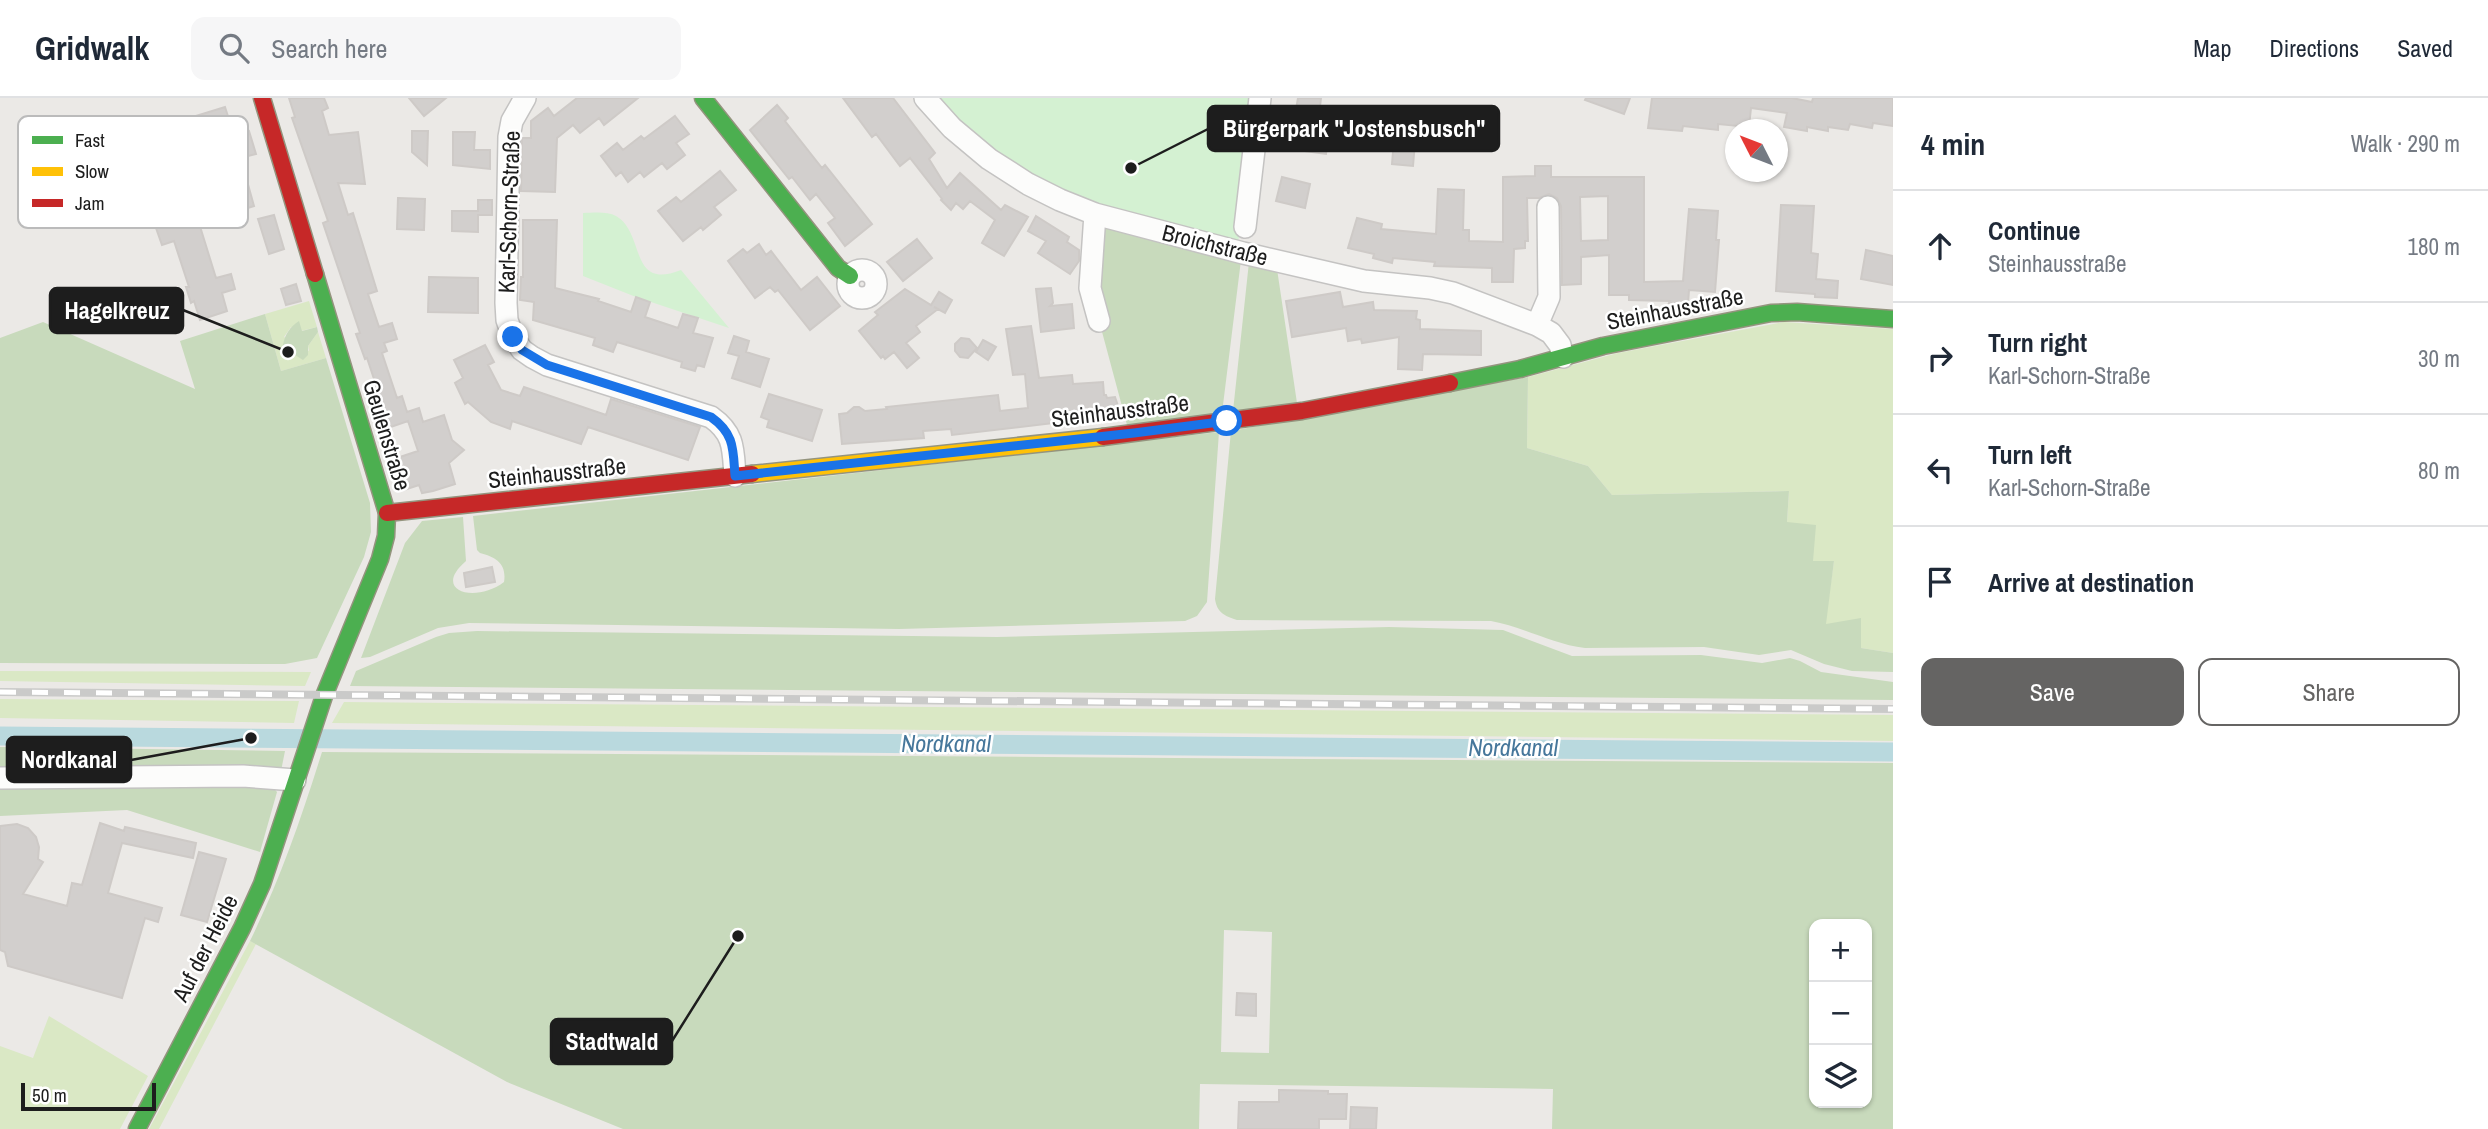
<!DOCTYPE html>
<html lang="en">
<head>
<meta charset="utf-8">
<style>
  :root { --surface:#fff; --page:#f6f6f7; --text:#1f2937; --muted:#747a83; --line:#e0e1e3; --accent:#656463 }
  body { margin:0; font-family:"Archivo Narrow",sans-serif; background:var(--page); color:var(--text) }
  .controls { position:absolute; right:21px; bottom:21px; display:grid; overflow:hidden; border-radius:14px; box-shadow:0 2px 5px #0004 }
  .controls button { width:63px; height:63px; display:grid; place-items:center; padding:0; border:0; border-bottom:2px solid var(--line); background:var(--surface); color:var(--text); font:35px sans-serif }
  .compass { position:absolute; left:1725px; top:21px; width:63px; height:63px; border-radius:50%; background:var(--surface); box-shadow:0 2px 5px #0004; rotate:312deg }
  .scale { position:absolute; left:21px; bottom:18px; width:135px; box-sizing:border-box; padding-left:7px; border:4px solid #1d1d1d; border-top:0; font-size:19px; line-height:24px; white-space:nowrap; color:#1d1d1d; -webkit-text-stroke:5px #fff; paint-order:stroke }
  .stop { position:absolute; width:21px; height:21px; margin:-16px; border:5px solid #1a73e8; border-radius:50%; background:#fff }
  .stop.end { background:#1a73e8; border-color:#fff; box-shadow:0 2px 7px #0008 }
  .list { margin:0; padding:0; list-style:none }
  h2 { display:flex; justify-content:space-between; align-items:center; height:91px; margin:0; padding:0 28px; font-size:30px }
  h2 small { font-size:23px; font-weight:400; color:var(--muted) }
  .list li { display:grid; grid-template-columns:46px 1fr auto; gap:21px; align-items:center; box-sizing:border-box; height:112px; padding:0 28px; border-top:2px solid var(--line) }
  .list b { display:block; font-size:26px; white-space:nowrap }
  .list p { margin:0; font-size:23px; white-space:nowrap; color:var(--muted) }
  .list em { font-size:23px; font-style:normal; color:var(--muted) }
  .actions { display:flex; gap:14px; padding:21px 28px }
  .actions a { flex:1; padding:16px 0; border:2px solid var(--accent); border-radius:14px; text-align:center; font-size:24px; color:var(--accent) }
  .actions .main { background:var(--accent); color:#fff }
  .icon { flex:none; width:38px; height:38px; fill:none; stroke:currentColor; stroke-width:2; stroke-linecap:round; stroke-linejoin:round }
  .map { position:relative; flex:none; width:1893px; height:1031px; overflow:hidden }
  header { display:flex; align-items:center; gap:42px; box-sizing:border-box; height:98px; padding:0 35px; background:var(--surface); border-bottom:2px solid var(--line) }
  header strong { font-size:33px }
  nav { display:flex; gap:38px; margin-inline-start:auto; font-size:24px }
  .search { width:490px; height:63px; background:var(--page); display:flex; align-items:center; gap:18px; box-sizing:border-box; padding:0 24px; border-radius:14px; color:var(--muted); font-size:26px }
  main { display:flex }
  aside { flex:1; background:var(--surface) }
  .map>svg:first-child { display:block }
  .grass { fill:#dae8c5 }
  .forest { fill:#c8dabc; fill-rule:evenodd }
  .park { fill:#d4f1d2 }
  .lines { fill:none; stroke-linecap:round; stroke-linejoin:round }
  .canal { stroke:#b9d9de; stroke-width:19 }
  .building { fill:#d2cfcd; stroke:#cecac7; stroke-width:2; fill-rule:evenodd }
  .street-casing { stroke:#c4c3c2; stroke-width:24 }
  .fast-casing { stroke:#94947e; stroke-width:19 }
  .slow-casing { stroke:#94947e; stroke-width:19 }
  .jam-casing { stroke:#94947e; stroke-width:19 }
  .street { stroke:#fcfcfb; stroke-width:21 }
  .fast { stroke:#4caf50; stroke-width:16 }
  .slow { stroke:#ffc107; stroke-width:16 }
  .jam { stroke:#c62828; stroke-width:16 }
  .rail-casing { stroke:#cacac9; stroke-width:8 }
  .rail { stroke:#fff; stroke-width:5; stroke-dasharray:16; stroke-linecap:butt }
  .route { stroke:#1a73e8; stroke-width:9 }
  .labels { text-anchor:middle; stroke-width:5; stroke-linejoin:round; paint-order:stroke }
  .street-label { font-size:23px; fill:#1d1d1d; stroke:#fff }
  .water-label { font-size:24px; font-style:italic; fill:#46779b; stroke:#fff }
  .key { fill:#fff; stroke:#bbb; stroke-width:2 }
  .key-label { font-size:19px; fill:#1d1d1d }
  .leader { fill:none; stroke:#1d1d1d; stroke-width:2.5 }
  .callout-dot { fill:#1d1d1d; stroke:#fff; stroke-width:2.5 }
  .callout { fill:#1d1d1d; stroke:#1d1d1d; stroke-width:2.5 }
  .callout-label { font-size:24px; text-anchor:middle; font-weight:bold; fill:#fff }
</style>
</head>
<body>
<header>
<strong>Gridwalk</strong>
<div class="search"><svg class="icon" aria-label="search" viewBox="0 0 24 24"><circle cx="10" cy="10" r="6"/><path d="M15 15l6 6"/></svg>Search here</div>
<nav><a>Map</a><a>Directions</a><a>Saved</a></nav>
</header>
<main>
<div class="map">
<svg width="1893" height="1031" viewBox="0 0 1893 1031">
  <rect width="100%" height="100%" fill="#ebe9e6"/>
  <path class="grass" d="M309 203 317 229 301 233 291 229 284 239 309 253 308 248 318 234 326 260 281 273 265 216Z
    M1784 224 1893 231V555L1861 550 1825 526 1834 463H1813L1787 424 1789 393 1612 397 1588 368 1527 350 1528 279 1618 255Z
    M0 573 311 574 305 588 0 583Z
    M0 601 299 603 294 625 0 620Z
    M344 604 1893 617V643L332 625Z
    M250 843 256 846 159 1031H149Z
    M49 918 148 978 120 1031H0V948L33 960Z"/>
  <path class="forest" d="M1103 129 1241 162 1222 315 1127 327 1101 230 1096 178Z
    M1249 164 1277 171 1297 305 1233 313Z
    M265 216 281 273 326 260 370 405 371 434 364 459 317 560 285 566 0 565V240L43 224 195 291 180 243Z
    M299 223 302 233 317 229 318 234 308 248V257L303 262 295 257 290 258 283 247C285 236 290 229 299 223Z
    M1528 279 1527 350 1588 368 1612 397 1789 393 1787 424 1816 427 1813 463H1834L1826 526 1861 520V550L1893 555V574L1852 573 1824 566 1791 552 1759 557 1704 549 1585 550C1552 546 1524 529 1491 523L1237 522C1225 518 1217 515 1215 501L1231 333Z
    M1219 334 1207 504 1197 518 1185 523 899 531 469 525 438 530 370 559 361 560 405 445 422 423 463 419 466 463C431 493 475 506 504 484 507 466 496 459 480 455L477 452 473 418Z
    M1389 529 1503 532 1572 558 1701 557 1762 565 1790 560 1800 563 1821 574 1893 584V602L350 588 356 573 436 539 449 535 477 533 997 539Z
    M0 649 285 653 281 673 0 674Z
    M322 654 1893 665V1031H1552L1553 991 1200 986 1199 1031H623L507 984 250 843C281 779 301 721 322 654ZM1814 826H1867V1005H1814ZM1224 832 1272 834 1269 955 1221 954Z
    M0 685 270 686 277 694 260 754 127 712 0 718Z"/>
  <path class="park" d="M935 0H1254L1238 146C1169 128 1097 115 1034 81 996 61 966 29 935 0Z
    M583 115C593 115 607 113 616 118 646 135 628 193 681 172L729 230 636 199 583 178Z"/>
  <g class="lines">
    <path class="canal" d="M0 638 1893 654"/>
  </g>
  <path class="building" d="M289 0H324L328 10 322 13 329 37 358 34 365 86 338 85 348 117 353 115 377 193 368 196 379 229 392 225 397 241 384 245 387 253 382 255 397 300 402 298 407 314 419 310 423 324 444 317 452 342 464 352 449 365 455 386 433 393 422 395 419 387 404 392 394 361 418 353 408 323 385 331 377 306 382 305 367 260 365 261 356 236 360 235 323 125 328 123 292 20 295 19Z
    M409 0H446L424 18Z
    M577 0H638L604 27 599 20 580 35 573 27 557 40 555 94 521 93 522 40H531V23L548 10 554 18Z
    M843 0H893L935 55 929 61 947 90 960 75 1001 112 1005 107 1028 119 1004 158 982 145 995 122 970 103 963 111 956 105 951 112 941 102 942 101 910 60 900 68 876 36 872 39Z
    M1298 0H1321L1318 25 1330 27 1326 56 1289 51Z
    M1586 0H1630L1624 16 1585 2Z
    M1652 0H1792L1812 4 1813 0H1893V28L1873 25 1872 30 1850 26 1848 32 1828 29V33L1807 29V33L1784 29 1787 15 1751 10 1749 29 1718 26V32L1683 28 1682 33 1648 30Z
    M777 7 788 20 785 23 822 70 825 67 872 126 845 148 828 125 835 120 816 96 810 102 792 79 789 81 750 32Z
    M225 9 233 34 203 43 196 18Z
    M675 18 689 36 676 45 685 57 667 71 662 65 644 79 640 74 628 84 621 74 616 78 601 58 617 45 623 52 641 38 644 41Z
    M1395 26 1416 27 1415 30H1447L1446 46 1415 44 1413 68 1392 66 1394 42 1375 40V29L1395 30Z
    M249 33 256 56 240 60 233 38Z
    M412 33H428L427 67 412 54Z
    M453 34H475L474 52H490V71L453 67Z
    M1535 68H1551V79H1644V184L1683 183 1689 111 1718 113 1716 142H1719L1715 194 1689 192 1688 206 1669 205 1670 203 1629 202V197H1609V157L1581 159V186L1562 187 1561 108 1557 100 1549 96 1539 100H1527L1528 143H1525V150L1514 151 1513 184H1492V170L1434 168 1435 164 1393 160 1392 165 1373 160 1374 156 1348 150 1357 120 1382 126 1381 131 1436 136 1438 91 1464 92 1463 132H1469V143L1503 144V79L1535 78ZM1608 98V142L1581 143 1580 99Z
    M244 72 254 108 222 118 213 88 225 84 224 79Z
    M720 73 736 92 714 109 721 117 703 132 701 129 683 143 658 113 676 99 681 104Z
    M184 79 188 93 183 95 192 124 198 122 216 180 231 176 235 191 222 195 227 213 200 222 194 203 191 205 186 189H189L174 143 162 147 155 127 163 124 156 103 171 98 167 84Z
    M1282 79 1310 86 1305 110 1276 103Z
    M398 100 425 101 424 132 397 131Z
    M478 102H492V117H478V134L452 133V113H478Z
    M1781 107 1814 108 1811 155 1818 156 1816 181 1838 183 1837 200 1815 199V196L1776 193Z
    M274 117 284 151 269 156 258 121Z
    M1036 118 1069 139 1067 144 1079 152V163L1070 176 1038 155 1046 143 1028 133Z
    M523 122H557L555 190 599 201 598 203 631 214 636 199 650 204 645 219 678 230 683 216 698 220 693 235 713 240 704 269 697 267 695 273 681 269 682 264 617 244 613 254 593 247 595 240 533 222 534 204 520 202 521 179H523Z
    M917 141 932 160 903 183 887 164Z
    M759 146 766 157 771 153 801 192 817 179 840 208 810 232 778 192 775 194 770 189 755 200 728 163 743 151 747 155Z
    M1866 152 1893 158V187L1861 181Z
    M429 179 478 180V215L428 214Z
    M296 186 301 203 286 207 281 191Z
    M1051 190 1053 205 1050 208 1072 206 1074 230 1041 234 1036 191Z
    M905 191 931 207 939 194 952 202 945 215 934 209 938 211 916 228 920 234 906 245 919 260 907 270 894 254 885 261 883 258 881 260 859 233 878 217 875 214Z
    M1340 194 1343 209 1373 204 1374 212 1417 213 1416 221 1420 222V231L1481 233V257L1423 256 1422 272 1398 271 1399 239 1362 245 1361 241 1348 243 1346 230 1292 239 1286 203Z
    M1031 228 1039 280 1072 277 1073 286 1103 284 1104 297H1106L1107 300 1115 299 1121 317 952 337 951 331 923 333 924 340 842 346 839 316 847 315 854 309H859L865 313 887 311 886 309 998 297 1000 313 1028 310 1025 276 1013 277 1006 231Z
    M734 238 749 243 746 254 769 261 760 289 732 280 739 258 728 255Z
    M961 240 969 241 977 250 968 260 960 259 955 253V246Z
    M983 242 996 249 988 262 976 254Z
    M485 247 494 264 488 267 501 292 520 298 524 289 606 317 611 301 700 329 688 362 588 329 581 346 512 323 510 331 491 324 468 304 465 306 455 285 463 280 454 262Z
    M769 296 822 312 812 343 767 329 769 322 761 319Z
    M492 469 495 484 466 489 464 475Z
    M100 725 124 733 125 729 196 745 193 760 122 745 108 795 162 810 158 824 145 820 122 900 8 868 5 854 0 852V728L17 726 28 730 36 739 39 749 38 761 43 764 23 796 67 808 72 785 82 787Z
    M199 754 226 761 207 824 181 817Z
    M1237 895 1256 896V918L1236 917Z
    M1279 992 1328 993V996H1347L1346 1021H1319V1031H1238L1239 1004H1279Z
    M1351 1009 1377 1010 1376 1031H1350Z"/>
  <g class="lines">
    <g class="street-casing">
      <path id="street" d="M525 0 512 23 509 39 506 205 507 222 513 239 522 252 532 259 547 267 711 319C735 336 733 352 735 378
        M925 0 952 30 989 61 1028 86 1060 102 1095 116 1243 155 1364 183 1430 190 1453 195 1537 227 1551 235 1560 247 1563 259
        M1095 116 1090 190 1099 223
        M1245 129 1260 0
        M848 186a14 14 0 1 1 28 0a14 14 0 1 1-28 0Z
        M1537 227 1549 199 1548 109
        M0 680 243 678 295 682"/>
    </g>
    <g class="fast-casing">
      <path id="fast" d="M703 0 838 170 850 178
        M1450 285 1520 271 1603 248 1771 215 1797 214 1893 221
        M137 1031 242 830 262 786 324 598 380 461 386 438 387 415 315 176"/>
    </g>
    <g class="slow-casing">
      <path id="slow" d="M752 376 1103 339"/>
    </g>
    <g class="jam-casing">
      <path id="jam" d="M262 0 315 176
        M1103 339 1302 313 1450 285
        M387 415 752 376"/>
    </g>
    <use href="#street" class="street"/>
    <use href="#fast" class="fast"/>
    <use href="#slow" class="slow"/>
    <use href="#jam" class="jam"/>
    <g class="rail-casing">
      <path id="rail" d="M0 594 1893 611"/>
    </g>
    <use href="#rail" class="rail"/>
  </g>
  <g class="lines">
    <path class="route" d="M513 239 522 252 547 267 711 319C735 336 733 352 735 378L1134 335 1227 323"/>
  </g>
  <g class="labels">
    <g class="street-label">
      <text transform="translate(509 114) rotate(-88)" y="8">Karl-Schorn-Straße</text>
      <text transform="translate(1215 147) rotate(14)" y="8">Broichstraße</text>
      <text transform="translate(1675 211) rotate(-11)" y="8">Steinhausstraße</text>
      <text transform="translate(1120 313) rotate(-7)" y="8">Steinhausstraße</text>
      <text transform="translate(387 337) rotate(73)" y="8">Geulenstraße</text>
      <text transform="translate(557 375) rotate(-6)" y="8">Steinhausstraße</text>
      <text transform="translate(205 850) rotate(-63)" y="8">Auf der Heide</text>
    </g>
    <g class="water-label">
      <text x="946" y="654">Nordkanal</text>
      <text x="1513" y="658">Nordkanal</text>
    </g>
  </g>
  <rect x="18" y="18" width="230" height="112" rx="10" class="key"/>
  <rect x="32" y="38" width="31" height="8" fill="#4caf50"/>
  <rect x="32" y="69" width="31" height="9" fill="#ffc107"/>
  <rect x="32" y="101" width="31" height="8" fill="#c62828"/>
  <g class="key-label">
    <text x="75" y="49">Fast</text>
    <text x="75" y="80">Slow</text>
    <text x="75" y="112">Jam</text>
  </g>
  <path class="leader" d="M1131 70L1208 31M288 254L183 212M251 640L131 662M738 838L672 943"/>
  <g class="callout-dot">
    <circle cx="1131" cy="70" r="7"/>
    <circle cx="288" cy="254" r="7"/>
    <circle cx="251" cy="640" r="7"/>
    <circle cx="738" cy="838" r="7"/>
  </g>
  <g class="callout">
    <rect x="1208" y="8" width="291" height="45" rx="7"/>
    <rect x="50" y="190" width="133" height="45" rx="7"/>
    <rect x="7" y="639" width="124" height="45" rx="7"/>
    <rect x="551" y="921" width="121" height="45" rx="7"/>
  </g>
  <g class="callout-label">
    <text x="1354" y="39">Bürgerpark "Jostensbusch"</text>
    <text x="117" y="221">Hagelkreuz</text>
    <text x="69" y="670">Nordkanal</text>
    <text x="612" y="952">Stadtwald</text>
  </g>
</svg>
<div class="controls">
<button>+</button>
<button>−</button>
<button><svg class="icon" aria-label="layers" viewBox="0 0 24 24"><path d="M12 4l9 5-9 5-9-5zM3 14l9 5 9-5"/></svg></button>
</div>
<svg class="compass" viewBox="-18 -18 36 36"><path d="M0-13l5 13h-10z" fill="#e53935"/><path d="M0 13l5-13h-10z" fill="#747a83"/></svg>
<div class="scale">50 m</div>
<div class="stop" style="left:1227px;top:323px"></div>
<div class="stop end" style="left:513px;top:239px"></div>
</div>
<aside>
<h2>4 min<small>Walk · 290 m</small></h2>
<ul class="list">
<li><svg class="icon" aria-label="ahead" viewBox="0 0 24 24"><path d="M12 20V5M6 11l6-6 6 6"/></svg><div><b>Continue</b><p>Steinhausstraße</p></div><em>180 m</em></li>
<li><svg class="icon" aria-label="right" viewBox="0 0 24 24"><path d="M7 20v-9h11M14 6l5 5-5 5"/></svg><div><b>Turn right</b><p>Karl-Schorn-Straße</p></div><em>30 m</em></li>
<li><svg class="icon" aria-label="left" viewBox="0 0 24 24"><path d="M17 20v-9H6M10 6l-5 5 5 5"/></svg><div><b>Turn left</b><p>Karl-Schorn-Straße</p></div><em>80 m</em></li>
<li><svg class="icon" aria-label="arrive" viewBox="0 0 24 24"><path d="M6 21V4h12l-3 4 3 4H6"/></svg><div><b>Arrive at destination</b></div></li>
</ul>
<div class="actions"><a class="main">Save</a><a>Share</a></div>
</aside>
</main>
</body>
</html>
